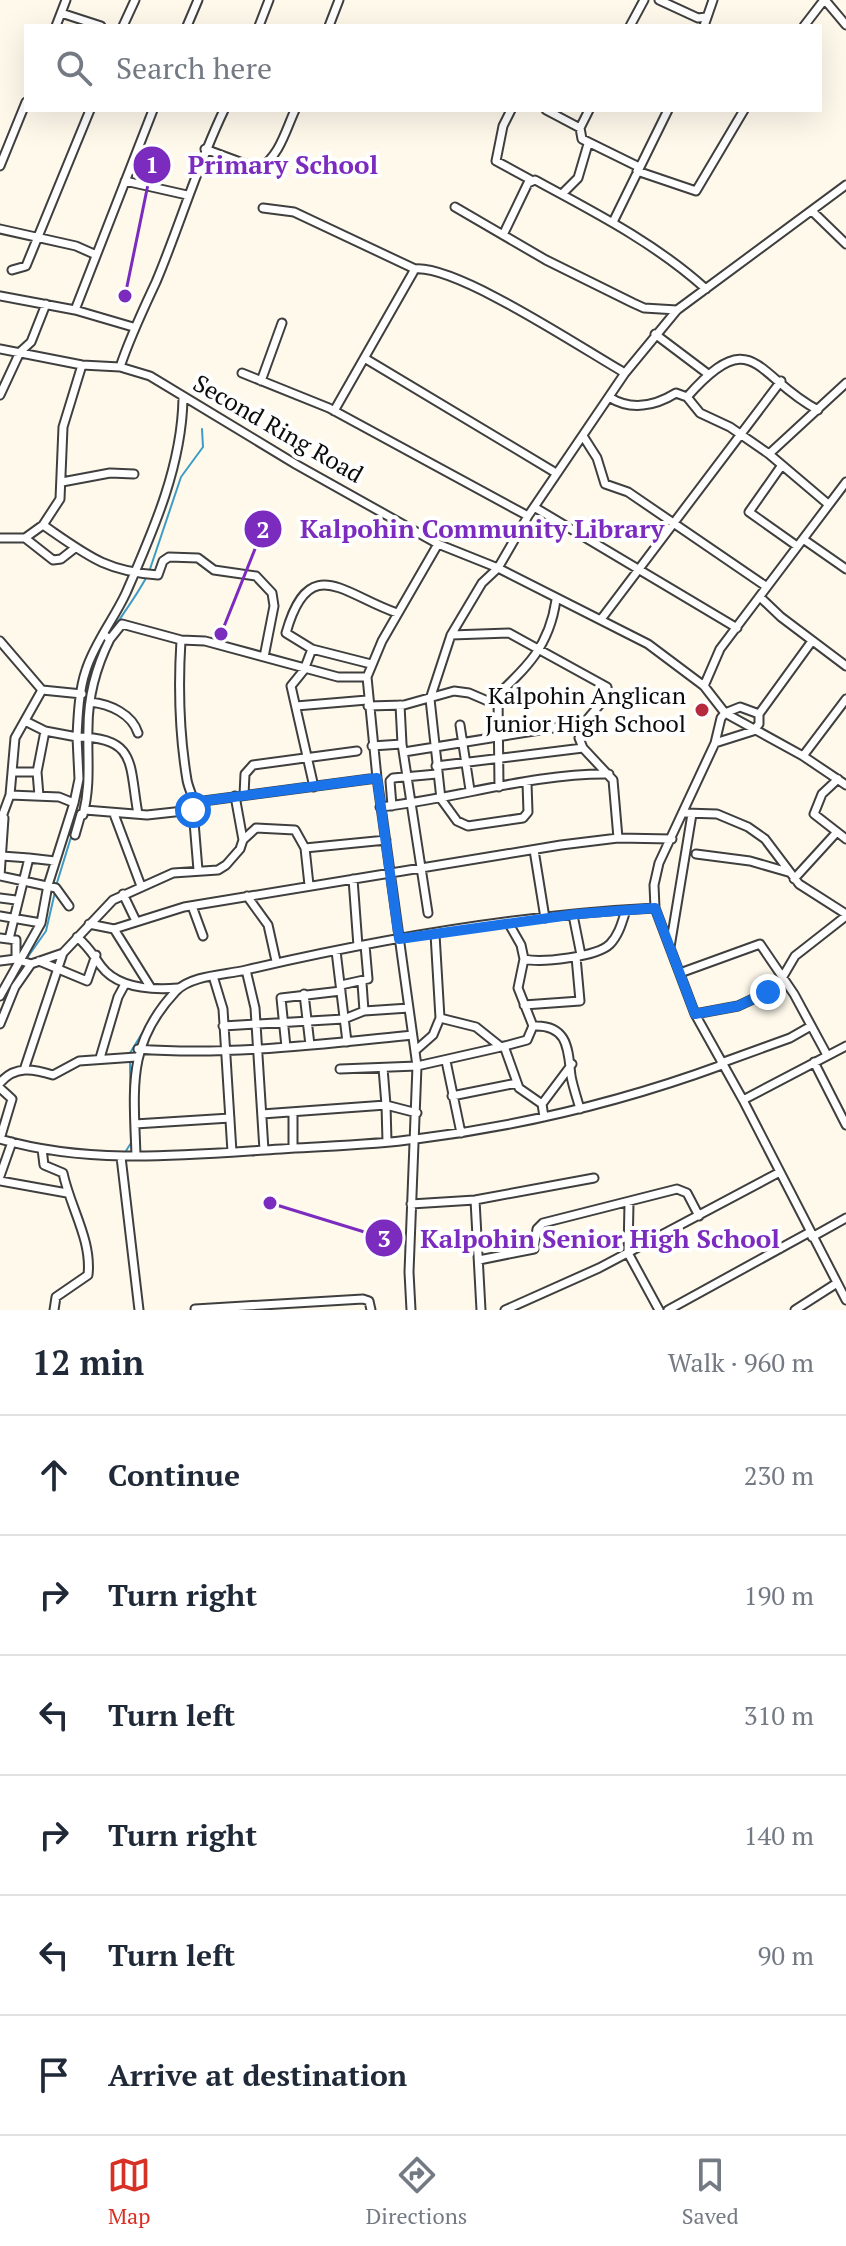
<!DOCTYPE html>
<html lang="en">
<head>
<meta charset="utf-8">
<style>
  :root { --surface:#fff; --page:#f6f6f7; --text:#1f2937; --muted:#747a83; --line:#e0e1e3; --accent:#d93025 }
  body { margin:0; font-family:"PT Serif",serif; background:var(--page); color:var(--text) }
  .stop { position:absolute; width:24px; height:24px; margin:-18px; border:6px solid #1a73e8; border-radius:50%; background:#fff }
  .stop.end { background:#1a73e8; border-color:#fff; box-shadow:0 2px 8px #0008 }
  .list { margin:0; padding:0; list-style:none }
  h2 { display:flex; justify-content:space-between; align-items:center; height:104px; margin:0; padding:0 32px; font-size:34px }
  h2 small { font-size:26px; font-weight:400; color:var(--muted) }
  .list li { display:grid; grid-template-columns:52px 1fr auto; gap:24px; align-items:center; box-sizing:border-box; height:120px; padding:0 32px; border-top:2px solid var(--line) }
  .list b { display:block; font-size:30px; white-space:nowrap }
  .list em { font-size:26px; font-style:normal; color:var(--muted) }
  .icon { flex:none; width:44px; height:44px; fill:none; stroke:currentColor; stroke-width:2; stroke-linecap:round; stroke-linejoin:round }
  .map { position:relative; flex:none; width:846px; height:1310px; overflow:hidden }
  .search { position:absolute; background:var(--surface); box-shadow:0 8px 32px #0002; left:24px; right:24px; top:24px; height:88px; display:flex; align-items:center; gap:20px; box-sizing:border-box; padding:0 28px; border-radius:0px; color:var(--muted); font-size:30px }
  .sheet { height:824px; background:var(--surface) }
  nav { display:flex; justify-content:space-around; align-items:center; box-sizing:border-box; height:112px; border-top:2px solid var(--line); background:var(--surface); font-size:22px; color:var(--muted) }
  nav a { display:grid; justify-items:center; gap:4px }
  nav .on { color:var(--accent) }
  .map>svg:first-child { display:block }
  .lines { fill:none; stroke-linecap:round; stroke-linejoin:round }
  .stream { stroke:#3d9cc7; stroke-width:2 }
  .minor-casing { stroke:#3f3f3f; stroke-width:11 }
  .minor { stroke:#fff; stroke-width:7 }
  .route { stroke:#1a73e8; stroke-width:10 }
  .poi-dot { fill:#b52a3d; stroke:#fff; stroke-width:3 }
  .labels { text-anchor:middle; stroke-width:8; stroke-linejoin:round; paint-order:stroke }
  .street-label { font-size:24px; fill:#0c0c0c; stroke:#fff }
  .poi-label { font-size:24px; fill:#0c0c0c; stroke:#fff; text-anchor:end }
  .leader { fill:none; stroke:#7b2cbf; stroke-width:3 }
  .callout-dot { fill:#7b2cbf; stroke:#fff; stroke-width:3 }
  .mark-label { font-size:24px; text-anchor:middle; font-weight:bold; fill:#fff }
  .callout-label { font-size:26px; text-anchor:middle; font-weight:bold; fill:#7b2cbf; stroke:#fff; stroke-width:8; stroke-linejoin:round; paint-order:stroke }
</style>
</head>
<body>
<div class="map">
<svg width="846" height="1310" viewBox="0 0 846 1310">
  <rect width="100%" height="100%" fill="#fef9eb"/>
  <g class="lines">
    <path class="stream" d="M149 572 181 477 203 447 202 429
      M89 688C96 642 125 617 146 578
      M82 735 85 718
      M82 741 85 755
      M56 886 72 834
      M27 958 46 931 55 892
      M14 983 24 964
      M130 1053 152 1017
      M124 1154 131 1143 130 1063"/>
    <g class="minor-casing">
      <path id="minor" d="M659 0 698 18 706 17
        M825 0 846 25
        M61 13 101 26
        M56 26 66 0
        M123 26 135 0
        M187 26 198 0
        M259 26 269 0
        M329 26 339 0
        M630 26 644 0
        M704 26 713 0
        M804 26 824 0
        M511 110 503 126 496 161 531 180
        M546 110 580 128
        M589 110 580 128 582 139 639 167
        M205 149 259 169C280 155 285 132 295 110
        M0 166 26 102
        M637 171 696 191 744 110
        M125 181 187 195
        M562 194 578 178 588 144
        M455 207 546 260 633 303 644 308 677 310
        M263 208 294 212 415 269
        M812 211 846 244
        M613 222 668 110
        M0 229 76 246 94 254
        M503 235 528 183 535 180C596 213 655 243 706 289
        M12 270 26 266 90 110
        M0 296 75 310 133 327
        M75 310 153 110
        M655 334 708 374
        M0 349 82 365 120 367 150 376 297 465 438 544 498 568 648 644 704 686 725 713 803 756 846 785
        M366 359 556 473
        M120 367C130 337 143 310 156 282 180 225 197 166 224 110
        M242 373 329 408 528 516
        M261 381 282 323
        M0 395 20 352 31 342 46 304
        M609 397C631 411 655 406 676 393L687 397 700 413 730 427 769 454 828 504
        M687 397C754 321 756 378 818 410
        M334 411 415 269C457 265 583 349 625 373
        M583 436 597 458 605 484 628 492 767 587
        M769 454 846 383
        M782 465 749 512 797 546
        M62 482 110 473 134 474
        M534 507 737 628
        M43 525C88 556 105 571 158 575L163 561 169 557 198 558 214 570 256 576 272 593 274 606 264 657
        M0 538H25L43 525 60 499 63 427 82 365
        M25 538 53 560 61 559 75 548
        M803 539 846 569
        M760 597 781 617 846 666
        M602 618 781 381
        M103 634 110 639 122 624 181 640 205 641 338 677H367L377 778
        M451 635 509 633 607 687 608 695 584 723 579 738 583 748 613 780 618 838
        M181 640C178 688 179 732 187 780 189 791 196 800 193 810L198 870
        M0 641 42 690 15 738 10 795 0 822
        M312 649 286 633C309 551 344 595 397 613
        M367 677 382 641 438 544
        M704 686 720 649 846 482
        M42 690 82 694
        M498 695 499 787
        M90 702C110 704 132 714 138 733
        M400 705 402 744 428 913
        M296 706 367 700
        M368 706 404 705 454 691 469 693 490 702C524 670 549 649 556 600
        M759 714 740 707 725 713 721 718 715 743 659 863 654 885 655 908 695 1014 743 1100 846 1300
        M460 725 470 790
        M715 743 753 731 759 724V714L812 641
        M372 746 402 744
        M404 752 584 723
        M803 756 846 699
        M436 766 583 748
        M12 772H37L39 796
        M37 772 45 731
        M838 779 822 794 814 814 846 839
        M527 783 528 812 523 818 468 826 457 821 441 799 430 699 451 635 482 583 498 568 528 516 625 373 677 310 846 185
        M314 787 291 686 304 670 312 649 371 664
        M10 795 59 797 74 803 79 779 77 737 45 731 25 721
        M244 795 245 774 253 765 357 751
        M196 802 377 778 417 1066 409 1272 411 1310
        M392 806 390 781 393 778 437 774
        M380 807C456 799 532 773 609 774
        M85 810 147 815 193 810
        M685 813 717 814 748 827 765 839 799 884 846 914
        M114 814 141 886
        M138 814C129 766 138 737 77 737 78 716 79 690 86 670 95 642 114 619 126 593 153 531 182 466 183 398
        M83 815C91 784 87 759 88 728 88 696 96 667 110 639
        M75 835 81 814
        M243 840 256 828 295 830 305 848
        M534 850 545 918
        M696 854 750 861 788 872
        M2 856 29 858
        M0 876 56 888 69 906
        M0 876 4 818
        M353 879 358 946
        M794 879 836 833
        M309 885 305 848 386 840
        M123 894 136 921
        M247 896 268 925 276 961
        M0 898 16 900
        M192 906 203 936
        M573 915 581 955
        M0 916 41 923
        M89 924 114 929 184 907 561 845 618 838 672 839
        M509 924 521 945 524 959 518 988 533 1026
        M114 929 151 988
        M77 937C90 948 92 954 101 966 118 989 152 990 178 988
        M0 938 16 940V959
        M9 939 29 858 55 861
        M670 947 692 814
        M336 951 347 1042
        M524 959C541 963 597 957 610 944 619 935 622 922 626 910
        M0 961 16 959 31 964 63 953 113 900 173 873 218 870 226 865 240 849 243 840 235 796
        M39 961 87 981 96 955
        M246 970 255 1008 264 1150
        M680 973 760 944 794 994 827 1055
        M213 976 223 1009 232 1152
        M362 983 364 1011
        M341 985 368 979 365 945
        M304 994 310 1045
        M0 996 41 923 48 885 74 803
        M524 1005 580 1001 576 957
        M695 1014 738 1006 768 992 778 985 795 956 846 916
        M440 1018 476 1027 501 1047 527 1040 533 1026C569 1024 568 1051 571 1076 573 1087 577 1098 580 1109
        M0 1024 15 987 31 964
        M223 1026 344 1019 364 1011 409 1008
        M504 1046 519 1088 542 1104 544 1117
        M286 1047 281 998 341 991
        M138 1049C229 1056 322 1044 412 1035
        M416 1050 433 1035 440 1018 435 934
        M100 1058 118 997 125 984
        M446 1061 461 1133
        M814 1062 846 1125
        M721 1063 790 1038 811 1026
        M383 1068 386 1105 417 1113
        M340 1069 417 1066 501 1047
        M24 1070 63 953
        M0 1083C15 1065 34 1069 53 1075L79 1061 136 1057
        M0 1088 12 1099 0 1139
        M452 1096 517 1083
        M743 1100 846 1046
        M542 1104 572 1064
        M262 1114 386 1105 387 1142
        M135 1124 230 1118
        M0 1139C87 1164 176 1156 265 1150 315 1146 366 1146 416 1139 520 1126 624 1101 722 1065
        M293 1148V1114
        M42 1149 44 1165 63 1173C70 1207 92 1240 88 1275L56 1297 54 1310
        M136 1156C134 1089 126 1044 176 991 192 975 225 975 246 970 379 939 518 915 655 908
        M121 1157 139 1310
        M0 1176 12 1142
        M0 1181 67 1193
        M475 1200 481 1310
        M629 1203 628 1253 659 1310
        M411 1204 475 1200 594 1178
        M812 1237 846 1218
        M479 1260 534 1249 537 1229 543 1223 677 1189 687 1193 699 1216
        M195 1309 363 1299 369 1301 371 1310
        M505 1310 599 1268 778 1173
        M668 1310 810 1232
        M795 1310 837 1283"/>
    </g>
    <use href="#minor" class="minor"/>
  </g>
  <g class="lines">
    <path class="route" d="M193 810 196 802 377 778 399 939 577 914 655 908 695 1014 738 1006 768 992"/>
  </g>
  <circle class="poi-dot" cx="702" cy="710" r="8"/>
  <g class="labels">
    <g class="street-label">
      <text transform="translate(278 429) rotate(30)" y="8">Second Ring Road</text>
    </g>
    <g class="poi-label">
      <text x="686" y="704">Kalpohin Anglican<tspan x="686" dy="28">Junior High School</tspan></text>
    </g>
  </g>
  <path class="leader" d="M125 296L152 165M221 634L263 529M270 1203L384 1238"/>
  <g class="callout-dot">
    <circle cx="125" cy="296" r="8"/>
    <circle cx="221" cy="634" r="8"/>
    <circle cx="270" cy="1203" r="8"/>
    <circle cx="152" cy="165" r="20"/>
    <circle cx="263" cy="529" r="20"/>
    <circle cx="384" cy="1238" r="20"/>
  </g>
  <g class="mark-label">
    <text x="152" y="173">1</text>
    <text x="263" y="538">2</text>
    <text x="384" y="1247">3</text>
  </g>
  <g class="callout-label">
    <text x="283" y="174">Primary School</text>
    <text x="482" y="538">Kalpohin Community Library</text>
    <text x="600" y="1248">Kalpohin Senior High School</text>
  </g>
</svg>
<div class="stop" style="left:193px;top:810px"></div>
<div class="stop end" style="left:768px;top:992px"></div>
<div class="search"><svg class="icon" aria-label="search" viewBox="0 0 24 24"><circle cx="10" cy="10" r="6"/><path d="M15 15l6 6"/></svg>Search here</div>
</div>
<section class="sheet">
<h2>12 min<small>Walk · 960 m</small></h2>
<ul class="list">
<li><svg class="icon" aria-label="ahead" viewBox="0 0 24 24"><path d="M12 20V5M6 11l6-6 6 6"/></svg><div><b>Continue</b></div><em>230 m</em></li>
<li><svg class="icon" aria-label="right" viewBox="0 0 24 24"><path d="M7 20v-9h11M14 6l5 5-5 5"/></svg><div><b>Turn right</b></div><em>190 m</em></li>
<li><svg class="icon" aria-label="left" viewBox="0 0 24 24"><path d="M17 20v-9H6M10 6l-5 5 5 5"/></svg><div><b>Turn left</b></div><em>310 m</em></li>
<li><svg class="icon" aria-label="right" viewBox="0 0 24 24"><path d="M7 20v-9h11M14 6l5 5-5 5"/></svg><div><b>Turn right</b></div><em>140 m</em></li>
<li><svg class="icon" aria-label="left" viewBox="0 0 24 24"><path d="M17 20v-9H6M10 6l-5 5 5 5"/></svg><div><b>Turn left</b></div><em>90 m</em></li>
<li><svg class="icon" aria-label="arrive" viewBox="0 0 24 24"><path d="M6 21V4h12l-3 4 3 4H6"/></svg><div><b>Arrive at destination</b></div></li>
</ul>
</section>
<nav>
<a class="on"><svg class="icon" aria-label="map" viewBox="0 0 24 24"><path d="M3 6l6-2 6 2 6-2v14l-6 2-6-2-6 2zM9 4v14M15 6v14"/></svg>Map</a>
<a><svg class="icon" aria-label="directions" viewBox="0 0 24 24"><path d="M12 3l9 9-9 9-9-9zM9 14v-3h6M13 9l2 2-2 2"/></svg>Directions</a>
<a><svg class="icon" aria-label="saved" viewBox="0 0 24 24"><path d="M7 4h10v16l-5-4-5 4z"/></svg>Saved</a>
</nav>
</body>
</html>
